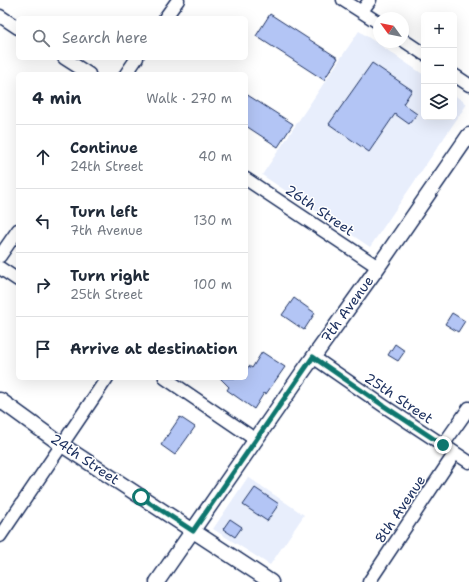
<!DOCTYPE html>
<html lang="en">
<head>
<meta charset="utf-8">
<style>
  :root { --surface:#fff; --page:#f2f2f3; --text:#1f2937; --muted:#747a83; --line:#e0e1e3 }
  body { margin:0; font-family:"Shantell Sans",sans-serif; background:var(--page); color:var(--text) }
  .controls { position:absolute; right:12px; top:12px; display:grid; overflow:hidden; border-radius:6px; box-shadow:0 4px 16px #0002 }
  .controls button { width:36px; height:36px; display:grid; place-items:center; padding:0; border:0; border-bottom:1px solid var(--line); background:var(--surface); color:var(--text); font:20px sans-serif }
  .compass { position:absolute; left:373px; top:12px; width:36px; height:36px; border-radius:50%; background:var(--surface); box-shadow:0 4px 16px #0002; rotate:303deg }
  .stop { position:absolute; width:12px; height:12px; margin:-9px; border:3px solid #0f766e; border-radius:50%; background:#fff }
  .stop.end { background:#0f766e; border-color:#fff; box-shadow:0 1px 4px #0008 }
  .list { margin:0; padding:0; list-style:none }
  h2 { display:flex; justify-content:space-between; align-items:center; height:52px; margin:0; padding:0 16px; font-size:17px }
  h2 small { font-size:13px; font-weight:400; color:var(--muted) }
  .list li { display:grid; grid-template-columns:26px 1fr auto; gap:12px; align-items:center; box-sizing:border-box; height:64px; padding:0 16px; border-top:1px solid var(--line) }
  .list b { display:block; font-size:15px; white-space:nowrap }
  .list p { margin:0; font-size:13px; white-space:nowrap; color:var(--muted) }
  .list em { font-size:13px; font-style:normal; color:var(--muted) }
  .icon { flex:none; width:22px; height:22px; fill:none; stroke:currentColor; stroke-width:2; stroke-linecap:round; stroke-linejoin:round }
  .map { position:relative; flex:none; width:469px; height:582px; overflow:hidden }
  .search { position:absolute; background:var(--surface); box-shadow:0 4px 16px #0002; left:16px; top:16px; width:232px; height:44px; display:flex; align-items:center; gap:10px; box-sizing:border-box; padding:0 14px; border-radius:6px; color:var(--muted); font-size:15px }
  .panel { position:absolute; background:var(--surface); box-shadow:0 4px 16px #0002; left:16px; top:72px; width:232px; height:308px; border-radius:6px }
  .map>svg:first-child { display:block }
  .built { fill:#e8eefc }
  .building { fill:#b3c5f5; stroke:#1b2f5e }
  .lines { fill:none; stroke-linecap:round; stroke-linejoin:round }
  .minor-casing { stroke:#1b2f5e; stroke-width:15 }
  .tertiary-casing { stroke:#1b2f5e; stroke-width:17 }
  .minor { stroke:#fff; stroke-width:12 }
  .tertiary { stroke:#fff; stroke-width:14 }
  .route { stroke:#0f766e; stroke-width:5 }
  .labels { text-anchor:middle; stroke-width:3; stroke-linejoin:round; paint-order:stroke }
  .street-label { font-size:14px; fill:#1b2f5e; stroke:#fff }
</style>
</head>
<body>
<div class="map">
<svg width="469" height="582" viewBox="0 0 469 582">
  <rect width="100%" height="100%" fill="#fff"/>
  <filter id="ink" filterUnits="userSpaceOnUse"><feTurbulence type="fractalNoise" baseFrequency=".025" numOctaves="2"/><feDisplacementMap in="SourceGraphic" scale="8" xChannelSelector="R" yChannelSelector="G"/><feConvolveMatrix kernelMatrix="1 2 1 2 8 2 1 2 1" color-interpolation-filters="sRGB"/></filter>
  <g filter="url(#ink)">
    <path class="built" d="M359 31 424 75V117H454V95L467 104 370 247 262 175Z
      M248 477 304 515 270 565 213 529Z"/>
    <path class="building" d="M270 14 338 58 324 80 256 36Z
      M372 63 412 90 403 104 417 114 409 124 395 114 369 152 329 124Z
      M246 94 293 124 278 147 246 126Z
      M294 298 315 313 304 330 282 315Z
      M452 313 465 321 458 332 445 324Z
      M395 344 405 351 398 361 388 355Z
      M262 352 285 367 266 394 264 393 254 409 227 390 229 387 220 378H246V370L249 366 252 368Z
      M180 417 195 427 175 455 161 445Z
      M255 488 279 504 267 521 243 505Z
      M230 519 242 527 235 537 223 529Z"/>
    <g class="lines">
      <g class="minor-casing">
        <path id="minor" d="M343 0 379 23
          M362 11 370 0
          M0 16 18 28
          M165 18 178 0
          M403 40 424 54
          M64 58 89 74
          M126 74 137 58
          M454 75 469 85
          M246 179 378 267
          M0 256 18 230
          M0 268 18 280
          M313 357 384 406 469 462
          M165 378 256 440
          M443 445 469 408
          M0 536 107 378
          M369 582 455 453"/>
      </g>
      <g class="tertiary-casing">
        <path id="tertiary" d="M0 400 62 445 271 582
          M157 582 302 373 378 267 469 135"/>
      </g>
      <use href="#minor" class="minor"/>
      <use href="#tertiary" class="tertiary"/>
    </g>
  </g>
  <g class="lines" filter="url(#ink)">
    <path class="route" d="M141 497 193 531 313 357 384 406 443 445"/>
  </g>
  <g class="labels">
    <g class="street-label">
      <text transform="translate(320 210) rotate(34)" y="5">26th Street</text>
      <text transform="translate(347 309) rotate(-54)" y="5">7th Avenue</text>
      <text transform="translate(399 398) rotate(34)" y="5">25th Street</text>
      <text transform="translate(85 459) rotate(34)" y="5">24th Street</text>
      <text transform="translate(400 509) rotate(-56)" y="5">8th Avenue</text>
    </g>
  </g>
</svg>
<div class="controls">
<button>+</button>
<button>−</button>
<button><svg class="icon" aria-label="layers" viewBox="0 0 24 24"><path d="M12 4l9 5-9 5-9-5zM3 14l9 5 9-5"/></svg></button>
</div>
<svg class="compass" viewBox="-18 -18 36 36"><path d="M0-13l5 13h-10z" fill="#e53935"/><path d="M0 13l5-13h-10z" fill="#747a83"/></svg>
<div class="stop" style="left:141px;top:497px"></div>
<div class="stop end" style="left:443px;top:445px"></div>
<div class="search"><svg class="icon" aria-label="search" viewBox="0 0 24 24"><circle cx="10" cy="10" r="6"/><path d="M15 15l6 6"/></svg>Search here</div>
<section class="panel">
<h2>4 min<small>Walk · 270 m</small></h2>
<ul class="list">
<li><svg class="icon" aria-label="ahead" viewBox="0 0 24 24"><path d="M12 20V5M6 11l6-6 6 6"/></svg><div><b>Continue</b><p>24th Street</p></div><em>40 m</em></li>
<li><svg class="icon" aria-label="left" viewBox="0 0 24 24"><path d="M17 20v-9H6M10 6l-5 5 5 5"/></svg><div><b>Turn left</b><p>7th Avenue</p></div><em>130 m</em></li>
<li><svg class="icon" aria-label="right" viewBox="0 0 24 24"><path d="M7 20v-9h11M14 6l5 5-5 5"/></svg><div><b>Turn right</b><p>25th Street</p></div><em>100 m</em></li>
<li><svg class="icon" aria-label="arrive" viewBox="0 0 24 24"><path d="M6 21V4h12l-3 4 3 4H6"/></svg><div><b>Arrive at destination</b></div></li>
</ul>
</section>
</div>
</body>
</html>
